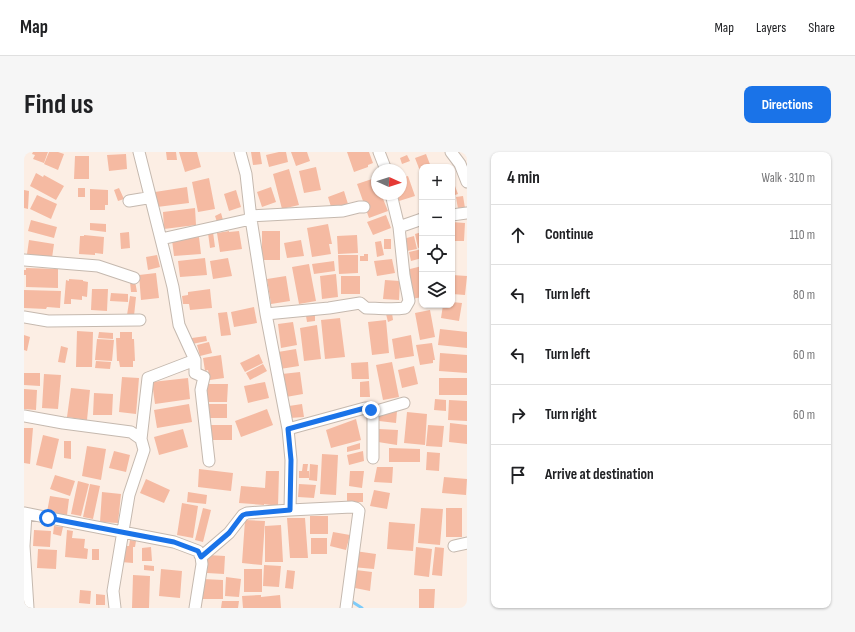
<!DOCTYPE html>
<html lang="en">
<head>
<meta charset="utf-8">
<style>
  :root { --surface:#fff; --page:#f6f6f6; --text:#202124; --muted:#757577; --line:#e0e0e0; --accent:#1a73e8 }
  body { margin:0; font-family:"Sofia Sans Condensed",sans-serif; background:var(--page); color:var(--text) }
  .controls { position:absolute; right:12px; top:12px; display:grid; overflow:hidden; border-radius:8px; box-shadow:0 1px 3px #0004 }
  .controls button { width:36px; height:36px; display:grid; place-items:center; padding:0; border:0; border-bottom:1px solid var(--line); background:var(--surface); color:var(--text); font:20px sans-serif }
  .compass { position:absolute; left:347px; top:12px; width:36px; height:36px; border-radius:50%; background:var(--surface); box-shadow:0 1px 3px #0004; rotate:93deg }
  .stop { position:absolute; width:12px; height:12px; margin:-9px; border:3px solid #1a73e8; border-radius:50%; background:#fff }
  .stop.end { background:#1a73e8; border-color:#fff; box-shadow:0 1px 4px #0008 }
  .list { margin:0; padding:0; list-style:none }
  h2 { display:flex; justify-content:space-between; align-items:center; height:52px; margin:0; padding:0 16px; font-size:17px }
  h2 small { font-size:13px; font-weight:400; color:var(--muted) }
  .list li { display:grid; grid-template-columns:26px 1fr auto; gap:12px; align-items:center; box-sizing:border-box; height:60px; padding:0 16px; border-top:1px solid var(--line) }
  .list b { display:block; font-size:15px; white-space:nowrap }
  .list em { font-size:13px; font-style:normal; color:var(--muted) }
  .icon { flex:none; width:22px; height:22px; fill:none; stroke:currentColor; stroke-width:2; stroke-linecap:round; stroke-linejoin:round }
  .map { position:relative; flex:none; width:443px; height:456px; overflow:hidden; border-radius:8px }
  header { display:flex; align-items:center; gap:24px; box-sizing:border-box; height:56px; padding:0 20px; background:var(--surface); border-bottom:1px solid var(--line) }
  header strong { font-size:19px }
  nav { display:flex; gap:22px; margin-inline-start:auto; font-size:14px }
  .intro { display:flex; align-items:center; justify-content:space-between; box-sizing:border-box; height:96px; padding:0 24px }
  h1 { margin:0; font-size:28px }
  .button { padding:10px 18px; border-radius:8px; background:var(--accent); color:#fff; font-size:14px; font-weight:700 }
  main { display:flex; gap:24px; padding:0 24px }
  aside { flex:1; background:var(--surface); border-radius:8px; box-shadow:0 1px 3px #0004 }
  .map>svg:first-child { display:block }
  .lines { fill:none; stroke-linecap:round; stroke-linejoin:round }
  .stream { stroke:#7dcbf9; stroke-width:3 }
  .building { fill:#f5baa2 }
  .minor-casing { stroke:#c5b9af; stroke-width:13 }
  .minor { stroke:#fff; stroke-width:11 }
  .route { stroke:#1a73e8; stroke-width:5 }
</style>
</head>
<body>
<header>
<strong>Map</strong>
<nav><a>Map</a><a>Layers</a><a>Share</a></nav>
</header>
<div class="intro"><h1>Find us</h1><a class="button">Directions</a></div>
<main>
<div class="map">
<svg width="443" height="456" viewBox="0 0 443 456">
  <rect width="100%" height="100%" fill="#fceee4"/>
  <g class="lines">
    <path class="stream" d="M327 449 338 456"/>
  </g>
  <path class="building" d="M9 0H24L20 11 9 7 11 3 8 2Z
    M25 0H34L40 2 34 18 20 12Z
    M142 0H152L153 8H143Z
    M155 0H173L177 15 161 20Z
    M227 0H236L238 12 229 13Z
    M255 0H262L264 10 245 15 242 3Z
    M267 0H283L286 9 272 14Z
    M323 0H345L349 11 344 13V15L330 20Z
    M102 2 103 17 85 19 83 3Z
    M402 2 407 15H398V18L396 19 391 6Z
    M383 3 386 9 378 12 376 6Z
    M51 4H65V27H50Z
    M292 15 297 38 280 41 275 19Z
    M265 17 275 53 258 57 249 22Z
    M12 21 19 25 20 23 40 34 32 48 6 34Z
    M384 24 391 44 375 49 373 42H377V26Z
    M185 26 191 57 174 60 168 30Z
    M351 26 353 31V42H357L364 59 345 66 333 32Z
    M428 26 434 42 428 44Z
    M163 35 165 51 133 55 131 40Z
    M247 35 252 50 238 55 233 40Z
    M54 36H61V45H54Z
    M95 36 100 47 94 49 90 38Z
    M66 37 84 38V53H81V58H66Z
    M0 38 5 39 4 57 0 56Z
    M212 38 217 55 205 59 200 42Z
    M320 39 324 52 308 58 304 45Z
    M13 43 33 52 27 67 6 57Z
    M439 44 441 56 434 57 432 45Z
    M171 56 172 73 140 77 139 60Z
    M197 61 199 68 193 70 191 64Z
    M362 63 367 76 349 83 343 70Z
    M7 68 33 75 30 86 4 79Z
    M428 70 441 71 440 89H428Z
    M66 71 82 72V80L66 78Z
    M304 72 308 92H305L307 102 288 105 283 76Z
    M205 79V80L215 79 218 97 196 100 193 81Z
    M238 79H256V108H238Z
    M105 80 106 96 97 97 96 81Z
    M189 80 191 95 186 96 184 81Z
    M398 80V95L394 96 391 82Z
    M60 83 80 85 79 102 71 101V103L55 102 56 84H60Z
    M333 83 334 101 314 102 313 84Z
    M390 84 393 97 383 99 379 87Z
    M175 85 177 102 150 104 148 88Z
    M360 87H367V97H360Z
    M5 88 30 92 28 106 3 102Z
    M277 88 280 104 263 106 260 91Z
    M357 89 360 103 353 105 351 90Z
    M398 97V106L387 109 385 100Z
    M340 102H344V109H336V104H340Z
    M133 103 136 115 124 118 122 105Z
    M314 103H334V121L315 122Z
    M181 106 183 123 156 125 154 109Z
    M204 106 208 124 189 127 186 109Z
    M368 107 371 121 353 124 350 109Z
    M310 109 311 119 290 122 288 112Z
    M285 112 292 149 275 152 268 115Z
    M398 114V145L388 147 382 118Z
    M2 116 34 117V136L2 135V123H0V118H2Z
    M132 121 135 146 117 148 115 123Z
    M312 122 314 145 298 147 296 124Z
    M428 123 443 124 441 143 428 142Z
    M262 124 266 149 247 152 243 127Z
    M317 124H336V142H317Z
    M45 127 59 128V129L64 130 63 145 58 144V148L47 147V152H40L42 128 45 129Z
    M361 128 376 129 375 148 359 147Z
    M111 129 113 140H107L106 130Z
    M68 137H84L83 159 67 158Z
    M186 137 188 156 166 158 165 152H159L158 144 164 143V140Z
    M0 138 37 139 36 156 23 155 22 157 0 156Z
    M87 141 104 142V150L86 149Z
    M106 144 112 145 110 164 103 163Z
    M428 150 438 151 435 169 417 166 419 153H428Z
    M230 155 233 171 210 175 207 160Z
    M406 158 411 185 396 188 391 161Z
    M203 160 207 183 197 184 194 161Z
    M368 161 369 168 364 170 362 162Z
    M291 162V169L283 170 282 164Z
    M316 166 321 205 301 207 297 168Z
    M362 168 365 201 348 203 344 170Z
    M269 170 273 193 257 196 254 172Z
    M293 173 297 207 280 209 276 176Z
    M416 177 443 180V196L414 193Z
    M53 179 69 180 68 215H52Z
    M75 180 89 181V187L74 186Z
    M96 180H108V187H110L111 209H109V215H96L95 209H93L92 186H96Z
    M0 183 6 185 3 199 0 198Z
    M387 183 390 204 371 207 368 187Z
    M182 184 183 189 168 192V186Z
    M73 187 90 188 88 209 71 208Z
    M185 190 188 201 176 204 173 193Z
    M408 191 411 208H409V211L396 213 392 193Z
    M37 194 44 196 41 211 34 210Z
    M272 197 275 214 256 217 254 200Z
    M416 201 443 203V221L415 219Z
    M235 202 239 211 221 220 216 211Z
    M197 203 200 226 186 228 184 218 181 219 179 206Z
    M72 209 87 210 86 217 71 216Z
    M344 210 345 227H328L327 211Z
    M368 210 375 245 359 248 352 213Z
    M239 212 243 219 226 228 222 221Z
    M390 214 394 232 378 236 374 218Z
    M276 220 279 242 262 245 258 222Z
    M0 221H16V234L0 233Z
    M20 222 37 223 34 257 18 256Z
    M98 225 115 226 112 262 95 260Z
    M164 226 166 247 131 252 128 230Z
    M415 226H443V243H415Z
    M345 229 346 245H336V230Z
    M241 230 245 246 224 251 220 234Z
    M180 232H204L203 250H180Z
    M47 236 66 238 63 268 43 265Z
    M0 237 13 238 12 258 0 257Z
    M70 241 89 242 88 263H69Z
    M411 247 422 248V259L410 258Z
    M425 248 443 249V269L424 268Z
    M165 252 168 270 133 276 130 258Z
    M182 252H203V266H182Z
    M278 252 280 265 266 266 265 254Z
    M243 257 249 273 217 285 211 269Z
    M355 259H373L372 271 355 269Z
    M383 260 403 262 401 293 380 291Z
    M332 267 337 288 307 296 302 278Z
    M426 271 443 273V292L425 290Z
    M182 273H208V288H181Z
    M404 273 420 274 418 295 402 294Z
    M0 276H9L6 312 0 311Z
    M159 277 164 295 135 303 130 285Z
    M355 277 374 278 373 293 354 290Z
    M19 283 35 287 28 317 12 313Z
    M40 289H47V307L40 306Z
    M336 291V297L323 300V295Z
    M63 294 82 297 77 328 58 324Z
    M365 296 396 297V310H365Z
    M90 299 106 303 102 320 85 316Z
    M339 299 340 309 325 313 323 303Z
    M403 300 416 301 415 319 402 318Z
    M298 302 314 303 312 343 296 342Z
    M279 312H284L283 319H285V326H275V319H278Z
    M286 312 294 313 293 329 285 328Z
    M353 315H369L368 331 350 330Z
    M175 317 209 321 207 339 174 335Z
    M242 319H255L254 354 240 352V353L215 351 217 334 241 336Z
    M326 319H340L338 336 325 334Z
    M31 323 51 329 46 344 26 337Z
    M420 325 443 327 442 343 418 341Z
    M122 327 146 338 140 351 116 341Z
    M54 329 65 332 57 364 47 362Z
    M66 332 76 334 69 367 59 365Z
    M275 332 292 333 290 346 274 345Z
    M350 338 366 341 363 357 346 354Z
    M78 340 97 342 94 371 76 370Z
    M164 340 183 343 182 352 163 350Z
    M323 341H339V350H323Z
    M26 344 45 347 43 363 23 360Z
    M158 351 174 354 169 386 153 383Z
    M179 356 187 358 179 390 171 388Z
    M397 356 419 357 416 393 394 391Z
    M422 356H438V385H422Z
    M286 364H304V382H286Z
    M263 366H281L284 406H266Z
    M221 368 241 369 238 413 218 411Z
    M365 370 391 372 389 399 363 397Z
    M257 373 259 410H241V374Z
    M30 374 39 375 37 384 29 382Z
    M10 378 27 379 26 395 9 394Z
    M43 378 49 379 48 386 61 387 60 396 64 397 63 407 41 405Z
    M309 380 326 383 322 398 306 394Z
    M287 386H303V402H287Z
    M106 388 112 389 111 395H109V411L97 410V394H105Z
    M127 395 128 409H118V396Z
    M392 395 408 397 405 425 390 423Z
    M411 395 420 396 418 424 408 423Z
    M14 397 33 398 32 417 13 416Z
    M68 397H75V408H68Z
    M331 399 352 402 350 417 328 415Z
    M184 403 201 404 200 422 183 421Z
    M120 413 130 414V419L120 418Z
    M240 413 257 414 255 435 239 434Z
    M137 417 158 419 156 446 135 444Z
    M220 417H238V440H220Z
    M263 418 271 419 269 437 261 436Z
    M332 418 348 420 346 439 331 436Z
    M109 423 126 424 125 456H108Z
    M202 425 217 427 215 445 201 444Z
    M179 427 199 428V447H179Z
    M395 437H411L410 456H395Z
    M56 438 67 439 66 452 55 451Z
    M72 442 81 443V453H72Z
    M237 443V445L256 443 257 456H219L218 444Z
    M198 449H215L214 456H197Z"/>
  <g class="lines">
    <g class="minor-casing">
      <path id="minor" d="M115 0 149 135 155 173 171 208V221L180 225 177 238 185 309
        M216 0 222 22 227 67 242 162 264 277 267 308 266 358 328 355 332 356 335 359 322 456
        M355 0 362 18
        M427 0 436 12 443 30
        M105 49 123 46 126 44
        M428 63 443 61
        M226 64 319 59 335 55H340
        M375 75 398 67
        M137 87 227 67
        M0 108 74 114 110 126
        M242 162 305 156 336 151 342 156C355 156 368 158 381 156L385 149 380 123 375 75 367 42
        M0 165 24 169 116 168
        M349 260 380 251
        M0 264 39 271 107 280 117 287 120 298 105 343 89 439 91 456
        M264 277 341 256H344L349 260V306
        M117 287 124 226 171 208
        M0 361 150 390 174 399 177 405 178 412 171 456
        M2 362 0 394 4 456
        M430 394 443 391
        M177 405 205 381 219 363 223 361 266 358"/>
    </g>
    <use href="#minor" class="minor"/>
  </g>
  <g class="lines">
    <path class="route" d="M24 366 150 390 174 399 177 405 205 381 217 365 219 363 222 362 266 358 267 308 264 277 341 256 347 258"/>
  </g>
</svg>
<div class="controls">
<button>+</button>
<button>−</button>
<button><svg class="icon" aria-label="locate" viewBox="0 0 24 24"><circle cx="12" cy="12" r="6"/><path d="M12 2v4M12 18v4M2 12h4M18 12h4"/></svg></button>
<button><svg class="icon" aria-label="layers" viewBox="0 0 24 24"><path d="M12 4l9 5-9 5-9-5zM3 14l9 5 9-5"/></svg></button>
</div>
<svg class="compass" viewBox="-18 -18 36 36"><path d="M0-13l5 13h-10z" fill="#e53935"/><path d="M0 13l5-13h-10z" fill="#757577"/></svg>
<div class="stop" style="left:24px;top:366px"></div>
<div class="stop end" style="left:347px;top:258px"></div>
</div>
<aside>
<h2>4 min<small>Walk · 310 m</small></h2>
<ul class="list">
<li><svg class="icon" aria-label="ahead" viewBox="0 0 24 24"><path d="M12 20V5M6 11l6-6 6 6"/></svg><div><b>Continue</b></div><em>110 m</em></li>
<li><svg class="icon" aria-label="left" viewBox="0 0 24 24"><path d="M17 20v-9H6M10 6l-5 5 5 5"/></svg><div><b>Turn left</b></div><em>80 m</em></li>
<li><svg class="icon" aria-label="left" viewBox="0 0 24 24"><path d="M17 20v-9H6M10 6l-5 5 5 5"/></svg><div><b>Turn left</b></div><em>60 m</em></li>
<li><svg class="icon" aria-label="right" viewBox="0 0 24 24"><path d="M7 20v-9h11M14 6l5 5-5 5"/></svg><div><b>Turn right</b></div><em>60 m</em></li>
<li><svg class="icon" aria-label="arrive" viewBox="0 0 24 24"><path d="M6 21V4h12l-3 4 3 4H6"/></svg><div><b>Arrive at destination</b></div></li>
</ul>
</aside>
</main>
</body>
</html>
